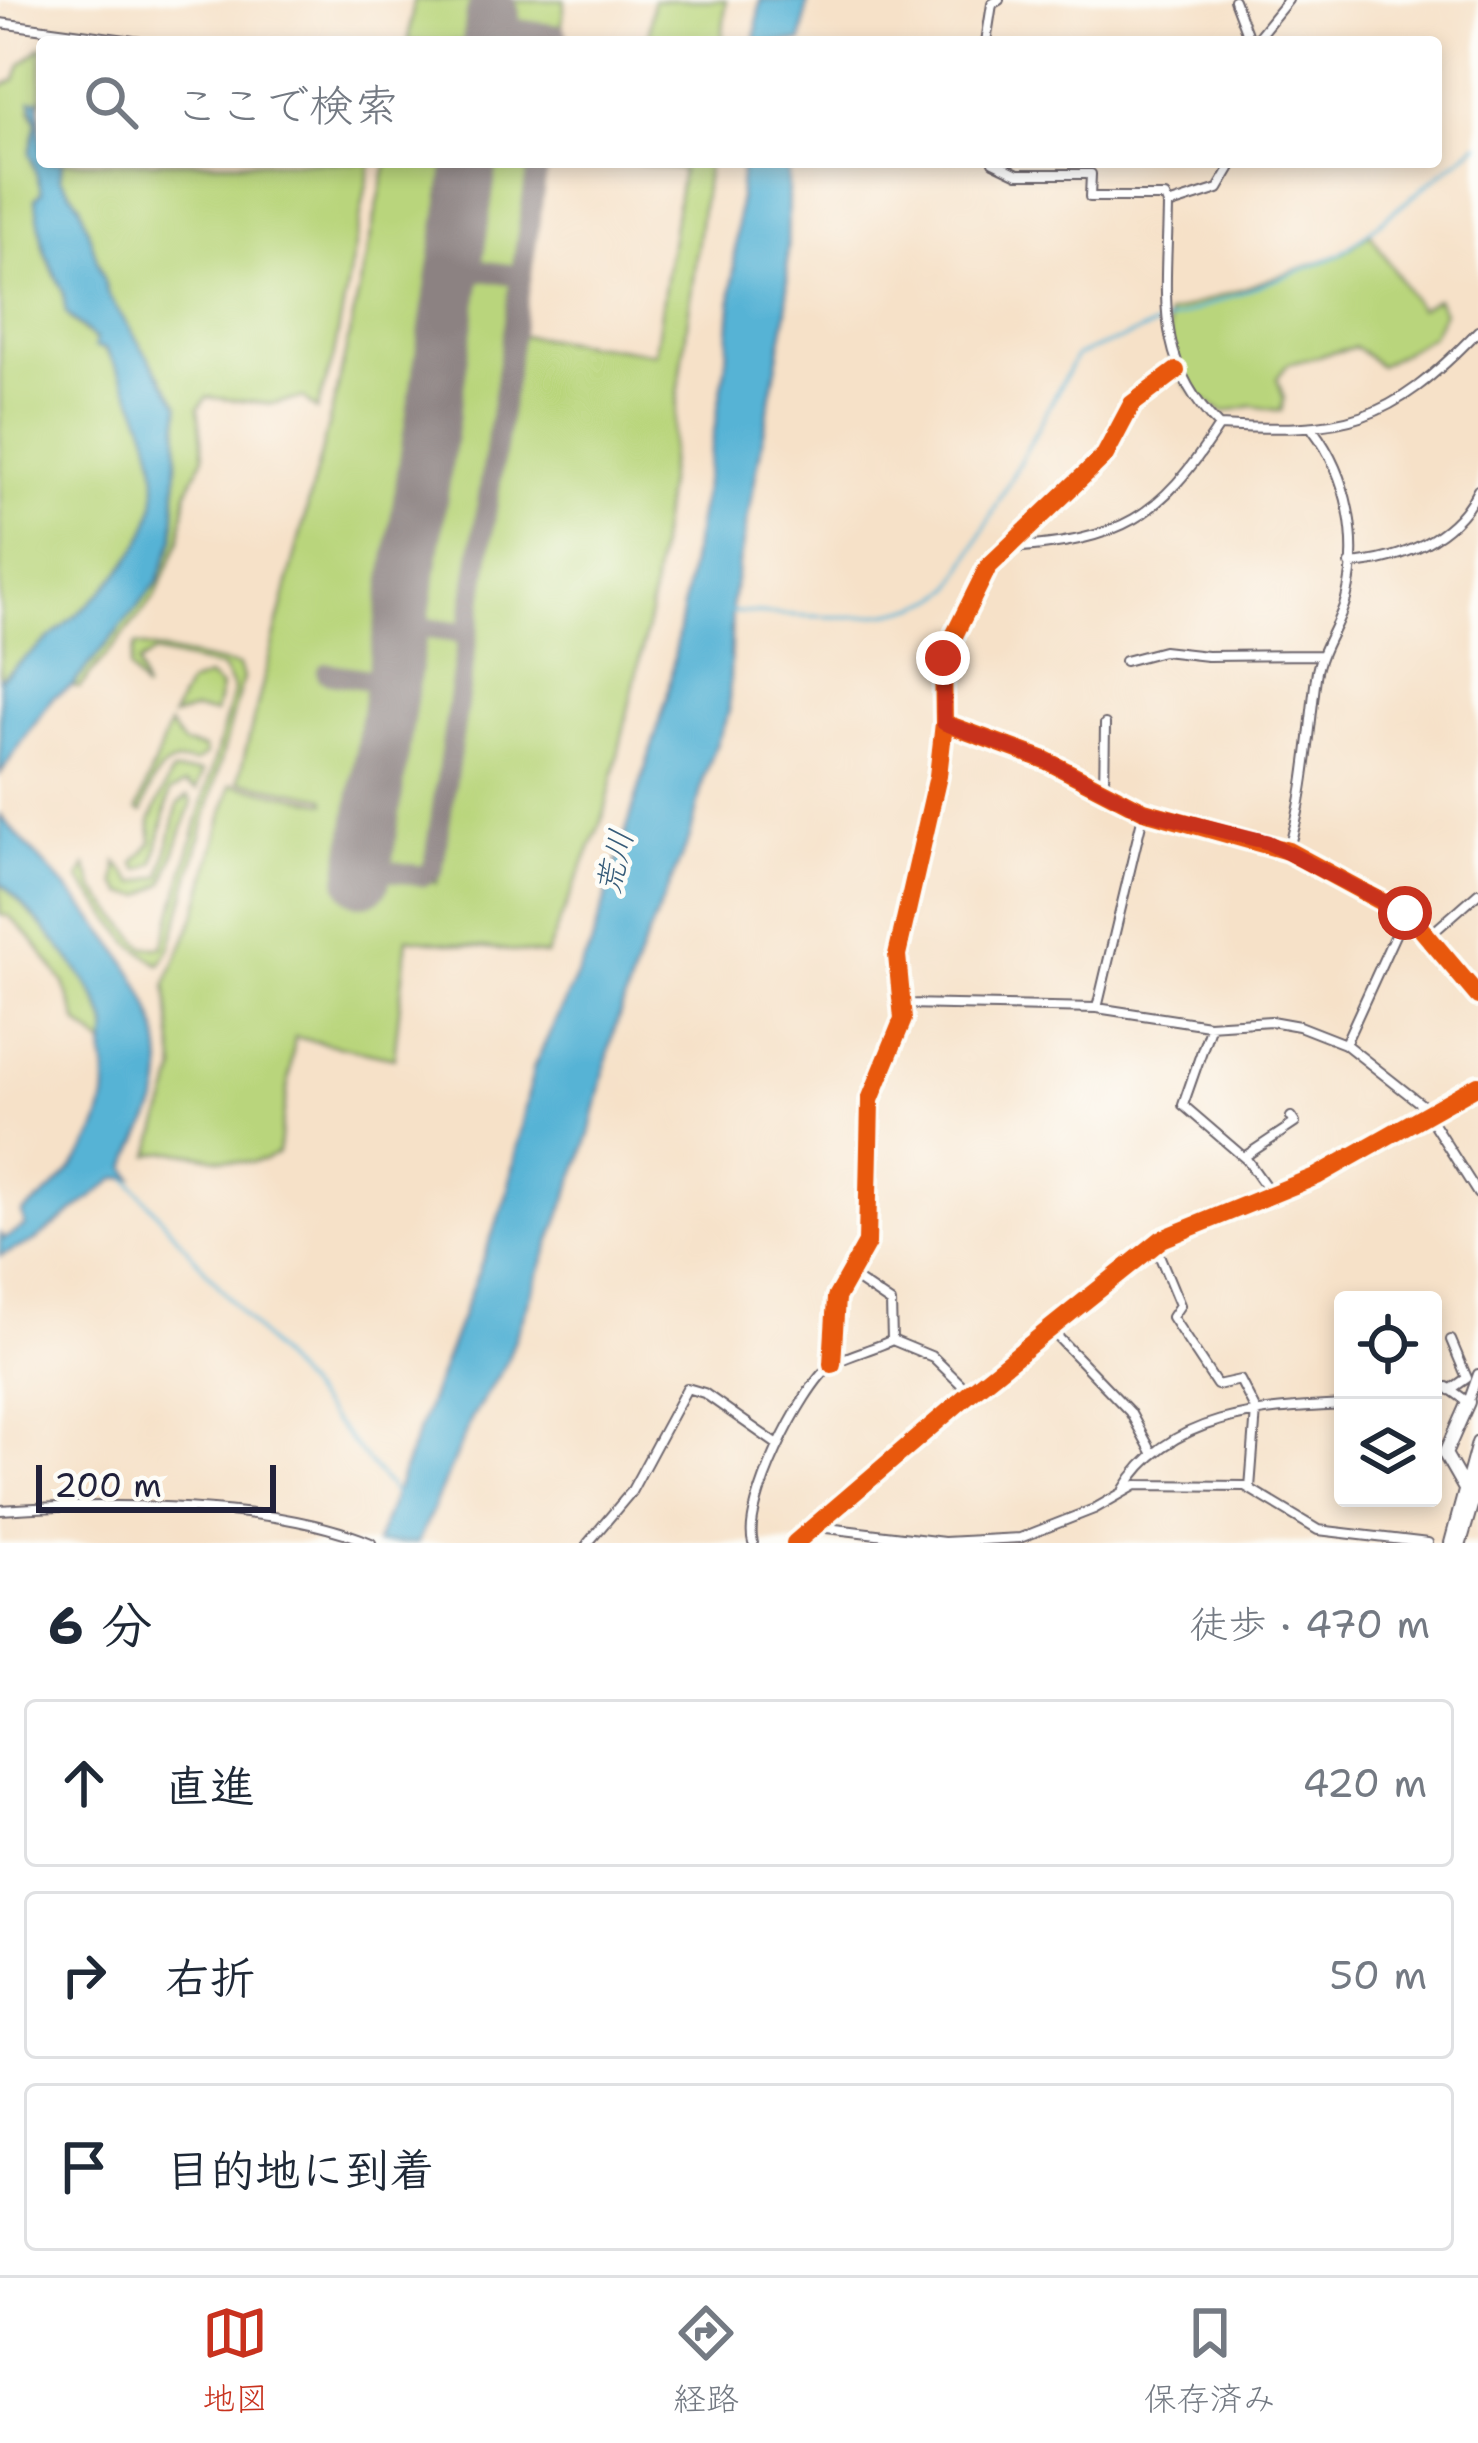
<!DOCTYPE html>
<html lang="ja">
<head>
<meta charset="utf-8">
<style>
  :root { --surface:#fff; --page:#f2f2f3; --text:#1f2937; --muted:#747a83; --line:#e0e1e3; --accent:#c8321e }
  body { margin:0; font-family:"Shantell Sans","Klee One",sans-serif; background:var(--page); color:var(--text) }
  .controls { position:absolute; right:36px; bottom:36px; display:grid; overflow:hidden; border-radius:12px; box-shadow:0 6px 18px #0003 }
  .controls button { width:108px; height:108px; display:grid; place-items:center; padding:0; border:0; border-bottom:3px solid var(--line); background:var(--surface); color:var(--text); font:60px sans-serif }
  .scale { position:absolute; left:36px; bottom:30px; width:240px; box-sizing:border-box; padding-left:12px; border:6px solid #22223b; border-top:0; font-size:33px; line-height:42px; white-space:nowrap; color:#22223b; -webkit-text-stroke:9px #fdfcf7; paint-order:stroke }
  .stop { position:absolute; width:36px; height:36px; margin:-27px; border:9px solid #c8321e; border-radius:50%; background:#fff }
  .stop.end { background:#c8321e; border-color:#fff; box-shadow:0 3px 12px #0008 }
  .list { margin:0; padding:0; list-style:none }
  h2 { display:flex; justify-content:space-between; align-items:center; height:156px; margin:0; padding:0 48px; font-size:51px }
  h2 small { font-size:39px; font-weight:400; color:var(--muted) }
  .list li { display:grid; grid-template-columns:78px 1fr auto; gap:36px; align-items:center; box-sizing:border-box; height:168px; margin:0 24px 24px; padding:0 24px; border:3px solid var(--line); border-radius:12px }
  .list b { display:block; font-size:45px; white-space:nowrap }
  .list em { font-size:39px; font-style:normal; color:var(--muted) }
  .icon { flex:none; width:66px; height:66px; fill:none; stroke:currentColor; stroke-width:2; stroke-linecap:round; stroke-linejoin:round }
  .map { position:relative; flex:none; width:1478px; height:1543px; overflow:hidden }
  .search { position:absolute; background:var(--surface); box-shadow:0 6px 18px #0003; left:36px; right:36px; top:36px; height:132px; display:flex; align-items:center; gap:30px; box-sizing:border-box; padding:0 42px; border-radius:12px; color:var(--muted); font-size:45px }
  .sheet { height:732px; background:var(--surface) }
  nav { display:flex; justify-content:space-around; align-items:center; box-sizing:border-box; height:168px; border-top:3px solid var(--line); background:var(--surface); font-size:33px; color:var(--muted) }
  nav a { display:grid; justify-items:center; gap:6px }
  nav .on { color:var(--accent) }
  .map>svg:first-child { display:block }
  .green { fill:#b9d57c; stroke:#6e7c5c; stroke-width:3 }
  .water { fill:#57b3d5; stroke:#3c6a88; stroke-width:3 }
  .lines { fill:none; stroke-linecap:round; stroke-linejoin:round }
  .stream { stroke:#57b3d5; stroke-width:3 }
  .taxiway { stroke:#8c8282; stroke-width:21 }
  .runway { stroke:#8c8282; stroke-width:54 }
  .minor-casing { stroke:#6c656c; stroke-width:12 }
  .highway-casing { stroke:#6c656c; stroke-width:16 }
  .minor { stroke:#fff; stroke-width:8 }
  .highway { stroke:#fff; stroke-width:12 }
  .cycleway-casing { stroke:#fdfcf7; stroke-width:26 }
  .cycleway { stroke:#e8590c; stroke-width:18 }
  .route { stroke:#c8321e; stroke-width:15 }
  .labels { text-anchor:middle; stroke-width:9; stroke-linejoin:round; paint-order:stroke }
  .water-label { font-size:33px; font-style:italic; fill:#375c79; stroke:#fdfcf7 }
</style>
</head>
<body>
<div class="map">
<svg width="1478" height="1543" viewBox="0 0 1478 1543">
  <rect width="100%" height="100%" fill="#fdfcf7"/>
  <filter id="ink" filterUnits="userSpaceOnUse"><feTurbulence type="fractalNoise" baseFrequency=".00833" numOctaves="2"/><feDisplacementMap in="SourceGraphic" scale="24" xChannelSelector="R" yChannelSelector="G"/><feConvolveMatrix kernelMatrix="1 2 1 2 8 2 1 2 1" color-interpolation-filters="sRGB"/></filter>
  <filter id="wash" filterUnits="userSpaceOnUse"><feTurbulence type="fractalNoise" baseFrequency=".004" numOctaves="4" result="noise"/><feDisplacementMap in="SourceGraphic" scale="48" xChannelSelector="R" yChannelSelector="G"/><feGaussianBlur stdDeviation="2.7" result="paint"/><feColorMatrix in="noise" values="0 0 0 0 0 0 0 0 0 0 0 0 0 0 0 0 0 1.4 0 .05"/><feComposite in="paint" operator="in"/></filter>
  <g filter="url(#wash)">
    <rect width="100%" height="100%" fill="#f6e1c8"/>
    <path class="green" d="M414 0H565L561 32 508 23V13L476 10 473 42H408Z
      M653 0H726L722 42H648Z
      M42 47V101L30 109 37 122C34 148 37 166 42 192L35 199C40 217 40 236 45 253 50 268 60 280 64 295 64 297 66 311 67 313 73 325 91 334 100 345 116 362 128 387 139 407 205 534 83 611 0 679V87L16 79 21 64Z
      M62 162H371L333 359 317 410 303 398 270 404 207 397 198 408 204 456 187 492 180 540 155 597 79 688 72 686 157 583 174 539 179 405 108 295 80 205 60 178Z
      M387 162H455L350 880 376 886 377 875 437 883 519 335 655 353 682 170 632 162H708L650 614 605 812 546 955 407 938 394 1058 295 1037 278 1153C242 1178 191 1142 150 1155L176 1071 166 984 197 911 231 784 326 803 325 798 238 781 339 382Z
      M487 162H530L513 268 472 259Z
      M1370 233 1419 309 1437 299 1444 312 1432 336 1380 366 1355 347 1288 364 1277 378 1284 399 1281 411 1252 406 1224 412C1176 386 1170 368 1168 314L1340 255Z
      M468 277 511 283 463 625 417 619Z
      M415 633 460 639 425 869 380 861Z
      M135 645 239 666 243 678 171 947 160 965 131 944 79 879 86 866 95 890 144 947H163L234 689 222 668 153 653 138 664 145 691 129 669Z
      M208 677 221 687 215 713 194 710 172 717 188 684Z
      M169 725 183 744 204 748 206 755 195 763C157 755 153 782 142 812L137 810Z
      M172 772H202L197 790 185 784 170 792 154 863 139 870 134 863 152 842 150 821Z
      M188 796 192 802 164 883 143 896 124 894 116 883 117 863 135 883 161 876 178 804Z
      M0 882C30 912 120 1003 105 1046L78 1023 64 983 32 939 9 916 0 915Z"/>
    <path class="water" d="M760 0H808L801 42H755Z
      M39 100 42 162H62L60 178 80 205 108 295 179 405 174 539 157 583 72 686 53 697 0 774V679C127 572 217 523 105 349L95 347 96 339 66 313 63 291 44 249 35 199 42 192 30 153 37 123 31 101Z
      M742 162H788L787 310 732 601 729 711 704 777 690 837 642 949 612 1037 590 1134 506 1363 472 1418 418 1543H376L506 1198 534 1066 591 946 667 698 727 358Z
      M0 815C61 889 173 976 161 1084 158 1115 136 1139 127 1168L133 1178H117L36 1240 0 1256V1234L4 1239 25 1226 22 1213C74 1178 116 1123 104 1060 102 1047 109 1037 106 1023 97 983 31 911 0 882Z"/>
    <g class="lines">
      <path class="stream" d="M730 612C797 613 896 631 952 589L1076 356 1340 255 1478 144
        M128 1179 397 1496"/>
      <path class="taxiway" d="M492 26 557 35 556 42
        M455 267 521 276
        M401 625 468 634
        M327 673 393 683
        M365 867 422 876 433 870 538 162"/>
      <path class="runway" d="M489 42 493 15
        M363 879 471 162"/>
    </g>
  </g>
  <g filter="url(#ink)">
    <g class="lines">
      <g class="minor-casing">
        <path id="minor" d="M1234 0 1250 42
          M0 23 141 42
          M986 42 992 4 999 0
          M1254 42 1288 0
          M993 162 1018 174H1091L1090 197H1165L1168 205
          M1168 205C1167 291 1152 360 1219 426 1345 433 1388 425 1478 331
          M1168 205 1218 189 1234 162
          M1010 548C1121 540 1159 519 1219 426
          M1350 564C1401 560 1454 539 1478 490
          M1125 661 1163 651 1207 656 1321 655
          M944 723 1045 760 1144 811 1288 851 1412 918 1478 996
          M1104 793 1105 724
          M1288 851C1306 794 1308 737 1316 677 1320 648 1339 626 1346 599 1361 542 1348 476 1313 430
          M1428 937 1478 893
          M905 1004 1097 1008 1208 1025 1271 1021 1299 1026 1345 1044 1421 1104 1478 1194
          M1097 1008 1144 811
          M1211 1025 1183 1105 1247 1160 1272 1195
          M1345 1044 1405 913
          M1244 1157 1295 1123 1291 1117
          M1155 1245 1180 1305 1172 1317 1217 1385 1240 1380 1256 1411 1250 1488
          M851 1276 891 1303 892 1340
          M1050 1329 1130 1412 1153 1454
          M892 1340 933 1357 970 1393
          M832 1364 836 1298 867 1243 870 1100 903 1019 897 955 938 776 944 723 943 658 988 567 1105 455 1132 404 1176 371
          M1433 1390 1447 1387 1468 1402 1478 1374
          M1450 1390 1467 1378 1451 1340
          M1124 1489C1169 1413 1265 1409 1343 1405
          M0 1510C107 1503 272 1501 371 1543
          M810 1526 944 1542 1020 1538 1094 1509 1136 1485 1245 1486 1318 1530 1428 1543
          M588 1543 631 1492 687 1388 704 1393 778 1445
          M753 1543C742 1507 801 1389 831 1365 842 1357 877 1348 892 1340
          M795 1543 970 1393 1162 1239 1317 1176 1478 1085"/>
      </g>
      <g class="highway-casing">
        <path id="highway" d="M1465 1489 1445 1454 1468 1402
          M1451 1543 1478 1443
          M1460 1543 1478 1482"/>
      </g>
      <use href="#minor" class="minor"/>
      <use href="#highway" class="highway"/>
      <g class="cycleway-casing">
        <path id="cycleway" d="M944 723 1045 760 1144 811 1288 851 1412 918 1478 996
          M832 1364 836 1298 867 1243 870 1100 903 1019 897 955 938 776 944 723 943 658 988 567 1105 455 1132 404 1176 371
          M795 1543 970 1393 1162 1239 1317 1176 1478 1085"/>
      </g>
      <use href="#cycleway" class="cycleway"/>
    </g>
  </g>
  <g class="lines" filter="url(#ink)">
    <path class="route" d="M943 658 944 723 1045 760 1144 811 1267 842 1405 913"/>
  </g>
  <g class="labels">
    <g class="water-label">
      <text transform="translate(614 862) rotate(-77)" y="12">荒川</text>
    </g>
  </g>
</svg>
<div class="controls">
<button><svg class="icon" aria-label="locate" viewBox="0 0 24 24"><circle cx="12" cy="12" r="6"/><path d="M12 2v4M12 18v4M2 12h4M18 12h4"/></svg></button>
<button><svg class="icon" aria-label="layers" viewBox="0 0 24 24"><path d="M12 4l9 5-9 5-9-5zM3 14l9 5 9-5"/></svg></button>
</div>
<div class="scale">200 m</div>
<div class="stop" style="left:1405px;top:913px"></div>
<div class="stop end" style="left:943px;top:658px"></div>
<div class="search"><svg class="icon" aria-label="search" viewBox="0 0 24 24"><circle cx="10" cy="10" r="6"/><path d="M15 15l6 6"/></svg>ここで検索</div>
</div>
<section class="sheet">
<h2>6 分<small>徒歩 · 470 m</small></h2>
<ul class="list">
<li><svg class="icon" aria-label="ahead" viewBox="0 0 24 24"><path d="M12 20V5M6 11l6-6 6 6"/></svg><div><b>直進</b></div><em>420 m</em></li>
<li><svg class="icon" aria-label="right" viewBox="0 0 24 24"><path d="M7 20v-9h11M14 6l5 5-5 5"/></svg><div><b>右折</b></div><em>50 m</em></li>
<li><svg class="icon" aria-label="arrive" viewBox="0 0 24 24"><path d="M6 21V4h12l-3 4 3 4H6"/></svg><div><b>目的地に到着</b></div></li>
</ul>
</section>
<nav>
<a class="on"><svg class="icon" aria-label="map" viewBox="0 0 24 24"><path d="M3 6l6-2 6 2 6-2v14l-6 2-6-2-6 2zM9 4v14M15 6v14"/></svg>地図</a>
<a><svg class="icon" aria-label="directions" viewBox="0 0 24 24"><path d="M12 3l9 9-9 9-9-9zM9 14v-3h6M13 9l2 2-2 2"/></svg>経路</a>
<a><svg class="icon" aria-label="saved" viewBox="0 0 24 24"><path d="M7 4h10v16l-5-4-5 4z"/></svg>保存済み</a>
</nav>
</body>
</html>
